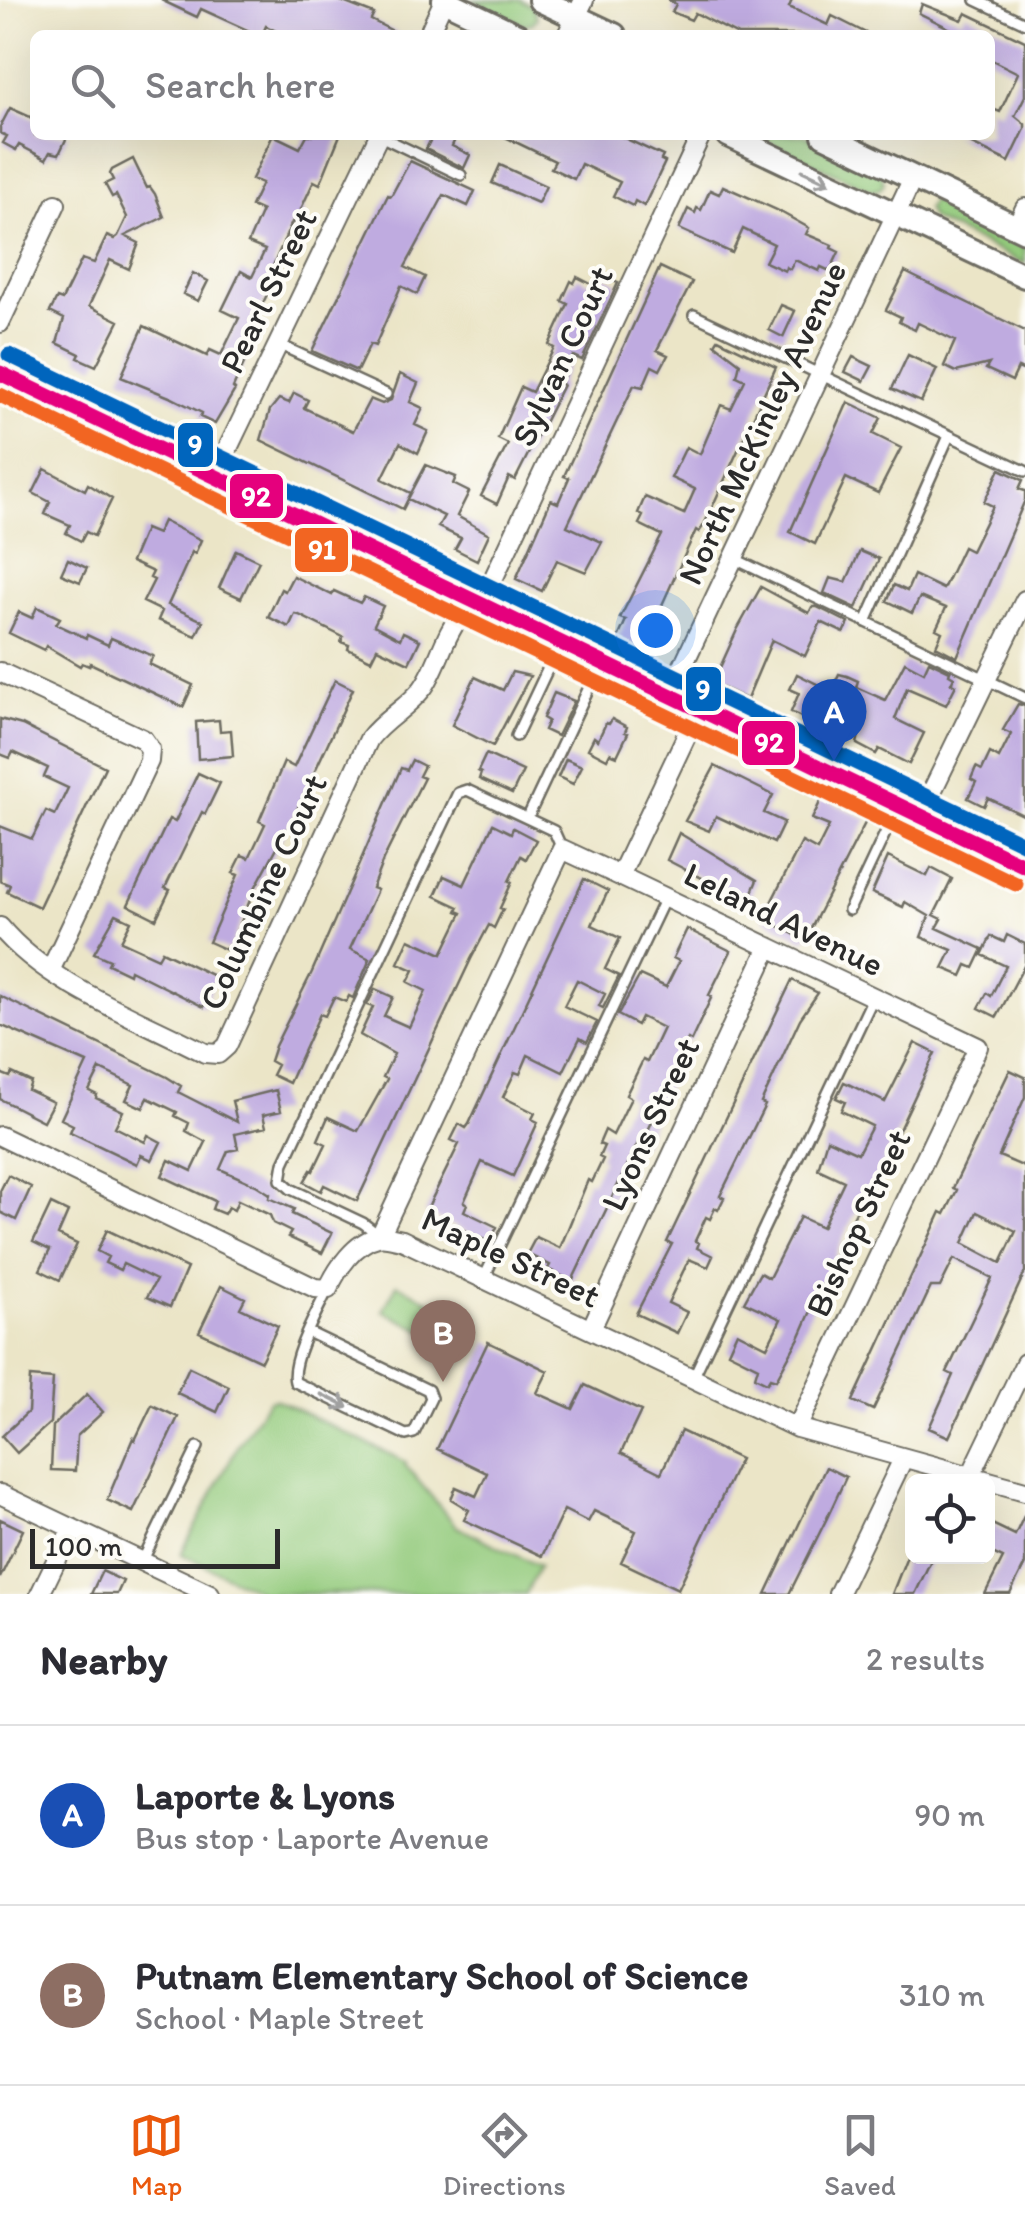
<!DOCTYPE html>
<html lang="en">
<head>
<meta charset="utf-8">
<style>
  :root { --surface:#fff; --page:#f2f2f3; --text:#2b2b33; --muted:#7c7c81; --line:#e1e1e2; --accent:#ea580c }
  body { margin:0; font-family:Itim,sans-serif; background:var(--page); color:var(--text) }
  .controls { position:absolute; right:30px; bottom:30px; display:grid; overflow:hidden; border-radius:15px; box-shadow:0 10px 40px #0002 }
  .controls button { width:90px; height:90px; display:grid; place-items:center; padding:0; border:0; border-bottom:2px solid var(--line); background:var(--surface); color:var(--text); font:50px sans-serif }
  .scale { position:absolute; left:30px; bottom:25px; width:250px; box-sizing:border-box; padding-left:10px; border:5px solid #2b2b2b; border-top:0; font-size:28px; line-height:35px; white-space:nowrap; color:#2b2b2b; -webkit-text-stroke:8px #fdfcf7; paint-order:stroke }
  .you { position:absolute; left:655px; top:630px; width:35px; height:35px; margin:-25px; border:8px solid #fff; border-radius:50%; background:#1a73e8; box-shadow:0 0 0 15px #1a73e833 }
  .badge { display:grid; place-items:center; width:65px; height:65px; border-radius:50%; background:var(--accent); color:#fff; font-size:32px; font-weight:700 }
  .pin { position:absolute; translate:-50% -82px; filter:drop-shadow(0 2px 5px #0008) }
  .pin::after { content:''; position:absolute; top:52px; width:35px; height:30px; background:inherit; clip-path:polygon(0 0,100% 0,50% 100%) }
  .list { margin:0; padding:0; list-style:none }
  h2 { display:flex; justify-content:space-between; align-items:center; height:130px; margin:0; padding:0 40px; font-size:42px }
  h2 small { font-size:32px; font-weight:400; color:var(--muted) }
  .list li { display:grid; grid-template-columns:65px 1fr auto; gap:30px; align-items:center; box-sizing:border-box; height:180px; padding:0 40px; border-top:2px solid var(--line) }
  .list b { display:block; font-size:38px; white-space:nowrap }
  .list p { margin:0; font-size:32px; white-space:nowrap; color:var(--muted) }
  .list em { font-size:32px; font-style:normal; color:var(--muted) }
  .icon { flex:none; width:55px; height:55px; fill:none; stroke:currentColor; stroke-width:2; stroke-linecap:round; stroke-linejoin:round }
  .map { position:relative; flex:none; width:1025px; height:1594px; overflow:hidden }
  .search { position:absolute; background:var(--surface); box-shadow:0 10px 40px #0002; left:30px; right:30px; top:30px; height:110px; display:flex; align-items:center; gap:25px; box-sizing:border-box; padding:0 35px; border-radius:15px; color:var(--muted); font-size:38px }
  .sheet { height:490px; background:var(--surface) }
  nav { display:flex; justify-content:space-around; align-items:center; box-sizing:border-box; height:140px; border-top:2px solid var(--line); background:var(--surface); font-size:28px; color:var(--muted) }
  nav a { display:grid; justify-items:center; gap:5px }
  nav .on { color:var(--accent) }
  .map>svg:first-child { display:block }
  .green { fill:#93ca7c; stroke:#5f7a54; stroke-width:2.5 }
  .building { fill:#bfabe0; fill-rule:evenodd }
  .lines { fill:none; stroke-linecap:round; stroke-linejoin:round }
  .service-casing { stroke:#6e6c62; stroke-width:14 }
  .minor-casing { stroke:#6e6c62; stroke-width:22 }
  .tertiary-casing { stroke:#6e6c62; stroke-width:28 }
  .service { stroke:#fff; stroke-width:9 }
  .minor { stroke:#fff; stroke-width:18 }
  .tertiary { stroke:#fff; stroke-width:22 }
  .bus-1-casing { stroke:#fdfcf7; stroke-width:22 }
  .bus-2-casing { stroke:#fdfcf7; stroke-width:22 }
  .bus-3-casing { stroke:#fdfcf7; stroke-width:22 }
  .bus-1 { stroke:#e5007d; stroke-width:15 }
  .bus-2 { stroke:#f26522; stroke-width:15 }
  .bus-3 { stroke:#0065bd; stroke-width:15 }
  .oneway { stroke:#a0a0a0 }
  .labels { text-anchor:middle; stroke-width:8; stroke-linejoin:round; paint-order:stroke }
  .street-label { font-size:35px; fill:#2b2b2b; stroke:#fdfcf7 }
  .line-badge { stroke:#fdfcf7; stroke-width:4 }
  .badge-label { font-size:28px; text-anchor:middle; font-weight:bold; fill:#fff }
</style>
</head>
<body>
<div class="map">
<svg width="1025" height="1594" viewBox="0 0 1025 1594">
  <rect width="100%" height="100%" fill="#fdfcf7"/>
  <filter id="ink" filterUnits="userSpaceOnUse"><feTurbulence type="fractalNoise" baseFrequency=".01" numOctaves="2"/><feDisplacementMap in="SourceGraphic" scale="20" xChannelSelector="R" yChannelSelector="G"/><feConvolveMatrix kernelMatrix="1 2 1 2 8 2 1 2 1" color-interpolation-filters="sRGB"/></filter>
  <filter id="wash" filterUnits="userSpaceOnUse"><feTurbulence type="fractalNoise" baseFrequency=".0048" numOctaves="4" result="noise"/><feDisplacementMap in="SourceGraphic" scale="40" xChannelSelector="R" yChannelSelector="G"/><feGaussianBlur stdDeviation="2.25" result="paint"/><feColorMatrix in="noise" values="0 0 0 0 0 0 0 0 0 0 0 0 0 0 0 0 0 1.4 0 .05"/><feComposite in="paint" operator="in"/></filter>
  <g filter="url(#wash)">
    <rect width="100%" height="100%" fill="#ebe5c7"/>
    <path class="green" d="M472 0H520L533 6 537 18 533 23 524 25Z
      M754 135H804L881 172 884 183 880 189 872 191Z
      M938 199 1025 240V264L931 219 927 209 932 200Z
      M397 1284 457 1315 444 1341 383 1311Z
      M275 1399 406 1462 405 1465 457 1527 539 1566 526 1594H265L181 1554 238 1445 268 1401Z"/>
    <g id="blocks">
      <path class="building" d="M161 0H338L374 14 371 20 401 35H284L266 26 262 35H258L201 9 197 17Z
        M668 0H792L789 7 828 25 832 16 870 35H738L695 13 691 20 672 12 676 4Z
        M922 4 962 20 966 13 1025 41V96L1015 116 1025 124V129L1009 162 953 135H990V108L1000 112 1018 73 990 59V35H963L919 13Z
        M10 108 35 119V135H68L59 154 50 152 46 159 19 145 16 150 3 143 7 136 0 133V127Z
        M273 135 300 148 307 135H340L320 184 314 181 301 209 305 211 299 224 292 222 273 266 278 269 276 276 245 340 252 343 249 352 233 388 235 390 215 424 200 417 202 413 172 398 121 377 144 326 207 356 210 350 221 355 239 318 222 310 241 271 252 277 265 250 248 243 262 211 251 206 262 183 252 179Z
        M433 135H457L452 146 470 155 464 168 426 149Z
        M501 135H618L663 156 661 160 665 162 644 206 635 201 633 206 613 196 620 182 581 164 574 179 551 168 555 161Z
        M133 159 147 188 150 187 155 194 164 217 125 236 139 243 129 269 110 260 89 306 119 321 96 366 78 358 80 354 57 343 64 319 50 312 57 298 62 300 82 259 94 263 107 236 114 239 118 236 127 217 116 195 112 197 105 184 113 180 110 174 112 170Z
        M410 161 475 191 468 206 444 195 405 267 425 277 417 294 401 286 375 346 370 344 357 371 312 351 388 195 391 196Z
        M500 165 546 186 538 203 492 183Z
        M723 186 777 210 809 228 806 234 832 245 831 248 839 252 830 271 821 267 819 271 795 260 790 269 786 267 785 271 765 262 774 244 743 229 732 253 679 229 688 209 695 213 697 208 701 210 710 190 719 194Z
        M660 267 692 282 657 350 668 355 660 370 652 366 643 387 634 385 567 526 602 542 586 572 557 560 542 591 516 579 551 500 558 503 569 478 564 476Z
        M905 272 1025 331V371L1018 368 1012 381 986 369 989 364 956 372 944 366 955 341 918 323 915 330 899 322 901 317 886 310Z
        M193 273 208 281 198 301 183 294Z
        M598 274 618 283 582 360 573 356 560 384 563 385 515 480 509 477 497 504 481 496 508 444 498 439 521 387 532 392 554 348 549 345 568 304 562 301 571 281 574 283 577 277 593 285Z
        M781 305 795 311 783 337 769 330Z
        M718 339 776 367 704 525 699 532 696 530 642 649 618 638 626 620 620 618 662 535 639 524 643 516 638 513 645 497 684 514 695 489 671 478 686 447 700 454 721 405 731 409 745 380 737 376 740 363 715 344Z
        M908 355 937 369 921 402 892 389Z
        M853 357 872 366 864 381 845 372Z
        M400 374 418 383 410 402 423 408 415 425 428 431 418 453 400 443 382 479 411 493 403 509 261 440 270 410 279 399 289 403 294 393 308 400 304 408 353 431 370 399 382 404 391 400Z
        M848 402 881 418 873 434 901 448 878 493 846 478 815 544 790 532Z
        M426 465 456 477 453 484 469 492 457 516 489 534 477 560 455 549 461 538 438 527 444 516 408 499Z
        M45 469 85 490 88 484 112 499 94 536 86 532 81 541 66 533 70 525 45 514 50 502 33 493Z
        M1000 469 1023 480 1019 489 1025 491V500L957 657 936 646 942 632 936 629 946 608 920 597 912 613 887 601 894 585 907 591 914 575 943 589 963 547 971 551 993 506 984 502Z
        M163 521 201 540 195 554 192 552 168 605 203 621 196 636 158 620 162 611 143 602 154 580 150 578 153 572 131 562 145 529 157 534Z
        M236 550 259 561 241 598 219 588Z
        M860 551 879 559 856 608 824 593 830 578 846 582Z
        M68 559 87 568 80 582 61 574Z
        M293 576 332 595 334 591 360 603 364 597 383 606 374 625 400 639 403 632 420 640 409 663 377 648 371 660 348 649 349 645 341 642 343 637 299 615 295 614 289 627 268 617 281 589 285 591Z
        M761 587 809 613 812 607H817L849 623 844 633 821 622 805 656 772 640 747 699 713 683 737 630Z
        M37 607 60 618 56 624 86 638 87 635 108 645 111 638 153 656 149 664 193 685 183 707 90 663 89 666 82 663 80 666 46 646 44 650 9 633 19 612 32 618Z
        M929 661 950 671 949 674 954 677 951 683 956 685 946 705 907 688 895 719 924 733 909 764 879 749 876 754 857 744 859 735 817 714 811 722 791 712 799 693 790 689 797 674 831 691 839 674 847 676 858 681 856 687 885 700 905 662 924 672Z
        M512 672 530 676 493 746 452 725 475 677 503 690Z
        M335 680 353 689 294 816 255 888 229 951 209 942 238 875 233 873 242 855 249 858 265 824 259 821 284 762 294 767Z
        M554 693 574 701 557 736 544 730 548 721 543 718Z
        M1018 704 1025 706V816L988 798 984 806 968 798 976 782 971 779 976 767 982 770 990 753 999 758 1011 734 1003 730Z
        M0 719 22 725 105 767 39 907 7 892 10 885 0 881V826L32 839 46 811 55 815 68 788 44 777 48 768 13 752 10 758 0 754Z
        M612 719 627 727 625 732 628 733 617 756 610 753 607 759 588 749 594 737 598 740 606 723 609 724Z
        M219 720 220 731 231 730 233 756 198 759 196 722Z
        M486 754 523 771 512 794 479 779 481 773 478 771Z
        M566 759 582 766 573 784 558 777Z
        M412 760 424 766 419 776 424 778 383 860 372 888 377 890 350 949 370 959 353 998 349 996 346 1002 334 997 325 1016 320 1014 289 1083 272 1075 277 1065 270 1061 275 1046 312 972 401 768 407 770Z
        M715 766 773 795 764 813 784 822 774 843 716 816 709 831 685 821Z
        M198 773 220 783 205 814 202 812 165 888 170 890 156 919 128 905 169 819 175 822Z
        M822 798 867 819 805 940 763 918 802 842 817 850 829 826 812 819Z
        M493 824 511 833 513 828 536 840 526 859 521 856 509 881 512 882 500 908 503 909 494 928 489 925 471 959 357 1201 324 1185 321 1191 304 1182 311 1170 313 1171 326 1144 318 1140 328 1117 358 1131 387 1079 383 1077 394 1054 360 1035 373 1007 367 1005 375 989 393 997 384 1016 409 1027 426 991 408 982 414 970 398 963 409 939 442 954 462 913 457 911 459 907 435 896 444 876 464 885Z
        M679 833 757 880 748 902 667 860Z
        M888 857 927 876 931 868 952 879 934 915 942 919 937 928 983 949 974 968 967 965 962 976 943 968 952 950 921 937 929 916 905 902 903 907 872 893Z
        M584 879 608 891 592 925 620 938 605 969 619 976 603 1008 599 1006 605 994 577 980 564 1006 597 1022 587 1042 580 1038 563 1072 528 1055 520 1074 515 1072 503 1097 535 1113 532 1119 538 1122 513 1176 482 1162 464 1202 467 1204 464 1211 497 1227 490 1242 425 1213 459 1144 451 1140 459 1124 466 1128 469 1124Z
        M116 914 131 921 121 941 158 958 162 951 216 977 204 1007 130 970 129 974 108 964 110 960 94 953Z
        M687 929 731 951 709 995 712 996 691 1041 688 1039 676 1065 642 1145 638 1143 572 1281 548 1269 550 1265 527 1254 536 1237 560 1248 588 1180 592 1182 603 1159 599 1157 604 1146 599 1144 605 1130 613 1135 631 1098 626 1095 643 1060 647 1062 663 1028 641 1017 637 1025 618 1015 640 975 666 987 679 961 673 958Z
        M1007 935 1025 944V964L997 1017 979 1008 987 993 991 996 1006 966 982 955 991 936 1004 942Z
        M792 980 818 993 800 1019 761 1103 765 1105 720 1196 724 1198 718 1210 715 1208 710 1219 706 1217 695 1241 699 1243 697 1248 713 1256 708 1267 689 1259 668 1303 687 1312 677 1333 636 1314 672 1244 667 1242Z
        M0 996 167 1077 181 1086 178 1092 237 1122 232 1101 276 1090 281 1111 263 1115 266 1127 235 1134 238 1149 228 1151 220 1169 256 1185 270 1194 269 1198 294 1209 292 1214 332 1233 322 1253 288 1237 291 1232 273 1223 270 1215 238 1200 234 1210 228 1207 224 1214 212 1209 215 1201 162 1176 169 1160 192 1171 206 1142 186 1131 189 1123 175 1116 177 1112 148 1098 143 1108 126 1100 133 1085 100 1069 89 1091 97 1095 96 1098 123 1111 115 1127 145 1142 148 1135 161 1142 152 1160 141 1155 137 1164 70 1132 73 1125 61 1119 87 1063 0 1025Z
        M915 1043 935 1053 876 1179 864 1195 846 1232 800 1336 776 1380 770 1378 767 1383 755 1377 758 1367 728 1352 737 1332 767 1347 781 1319 744 1302 760 1273 769 1278 800 1217 822 1227 844 1181 818 1169 827 1139 858 1153 872 1126 841 1111 845 1102 836 1098 844 1082 885 1102Z
        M1010 1070 1025 1077V1097L999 1156 1025 1167V1272L949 1437 929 1428 953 1375 947 1372 992 1278 954 1259 940 1287H931L873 1410 853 1401 941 1212 945 1214 957 1190 953 1188ZM977 1212 1016 1231 1001 1263 963 1243Z
        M0 1073 10 1077 12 1073 31 1082 28 1090 53 1102 43 1121 0 1099Z
        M8 1175 31 1187 16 1220 0 1212V1191Z
        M51 1204 68 1212 58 1235 77 1244 60 1280 40 1270 50 1250 33 1242Z
        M107 1230 187 1268 170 1307 147 1297 156 1280 123 1264 120 1270 105 1263 108 1257 97 1251Z
        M221 1286 245 1298 240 1308 278 1326 261 1361 199 1332Z
        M488 1342 548 1371 537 1393 573 1409 585 1385 641 1411 621 1453 661 1473 681 1431 740 1459 678 1589 621 1562 636 1531 594 1511 588 1522 564 1510 542 1556 464 1520 469 1510 451 1499 456 1487 476 1496 487 1473 437 1449Z
        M189 1367 229 1386 217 1412 177 1393Z
        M30 1377 53 1379 50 1423 17 1453 2 1436 28 1412Z
        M87 1394 103 1412 77 1436 75 1471 51 1470 53 1426Z
        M152 1405 178 1417 133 1512 107 1500 133 1438 135 1440Z
        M826 1467 846 1477 827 1518 789 1594H766Z
        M1025 1514V1564L1010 1594H985L1003 1558 988 1551V1522L1015 1535Z
        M0 1519 23 1530 0 1578Z
        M907 1556H933L915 1594H892Z
        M102 1571 123 1581 117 1594H91Z"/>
    </g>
  </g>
  <g filter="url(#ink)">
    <use href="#blocks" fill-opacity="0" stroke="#6e6c62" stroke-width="2.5"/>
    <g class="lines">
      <g class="service-casing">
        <path id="service" d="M976 0 1025 23
          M378 135 461 175
          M694 315 1025 471
          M280 345 386 394
          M735 559 1025 698
          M866 622 949 436
          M516 736 559 645
          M528 817 601 662
          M849 910 897 808
          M380 1236 363 1223 291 1189 281 1180 284 1163 458 793 467 790 554 831 562 849
          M484 1278 665 898
          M308 1332 428 1390 431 1398 414 1433 406 1435 295 1382C289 1361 318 1310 328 1289
          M693 1378 873 998
          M142 1562 198 1447"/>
      </g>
      <g class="minor-casing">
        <path id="minor" d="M428 35 444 0
          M567 35 584 0
          M1016 227 1025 208
          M0 323 56 204
          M215 475 379 135
          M0 672 143 739 150 749 149 761 50 971
          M669 695 913 178
          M920 816 1025 600
          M620 876 699 709
          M0 927C48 985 138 1018 205 1053L218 1054 227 1046 369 739C384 719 406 709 422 689 437 670 445 632 460 617 466 612 475 609 481 605L701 135
          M0 1136 315 1288 328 1289C337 1269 355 1242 378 1237 385 1235 395 1239 402 1240L797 1428 1025 1491
          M380 1236 562 849 620 876 978 1047 797 1428
          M591 1329 769 947
          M971 1475 1025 1363
          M0 1494 210 1594
          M40 1594 72 1528
          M838 1594 903 1459"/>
      </g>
      <g class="tertiary-casing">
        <path id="tertiary" d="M444 0 517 35
          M540 0 614 35
          M728 135 1025 276
          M824 135 1025 231
          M0 373 1025 866"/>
      </g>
      <use href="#service" class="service"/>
      <use href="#minor" class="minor"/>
      <use href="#tertiary" class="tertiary"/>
      <g class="bus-1-casing">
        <path id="bus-1" d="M0 373 1025 866"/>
      </g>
      <g class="bus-2-casing">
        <path id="bus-2" d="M0 395 1016 884"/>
      </g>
      <g class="bus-3-casing">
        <path id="bus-3" d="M9 355 1025 844"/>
      </g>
      <use href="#bus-1" class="bus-1"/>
      <use href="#bus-2" class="bus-2"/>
      <use href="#bus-3" class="bus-3"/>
    </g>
    <defs><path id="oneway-shaft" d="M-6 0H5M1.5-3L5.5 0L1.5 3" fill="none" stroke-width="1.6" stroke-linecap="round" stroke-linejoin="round" transform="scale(2.5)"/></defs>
    <g class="oneway">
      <use href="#oneway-shaft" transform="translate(816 177) rotate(25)"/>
      <use href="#oneway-shaft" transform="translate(335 1401) rotate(26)"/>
    </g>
  </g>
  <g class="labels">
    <g class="street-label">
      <text transform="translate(268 291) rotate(-64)" y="12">Pearl Street</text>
      <text transform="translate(562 356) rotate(-65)" y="12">Sylvan Court</text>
      <text transform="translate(762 423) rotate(-65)" y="12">North McKinley Avenue</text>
      <text transform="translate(263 892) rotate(-65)" y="12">Columbine Court</text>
      <text transform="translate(784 919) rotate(26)" y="12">Leland Avenue</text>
      <text transform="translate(650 1124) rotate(-65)" y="12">Lyons Street</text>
      <text transform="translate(858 1223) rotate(-65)" y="12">Bishop Street</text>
      <text transform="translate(511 1257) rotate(25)" y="12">Maple Street</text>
    </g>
  </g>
  <g class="line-badge">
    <rect x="176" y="421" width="39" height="48" rx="10" fill="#0065bd"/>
    <rect x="228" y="472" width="57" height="48" rx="10" fill="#e5007d"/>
    <rect x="293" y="526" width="57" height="48" rx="10" fill="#f26522"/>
    <rect x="684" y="665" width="39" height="48" rx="10" fill="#0065bd"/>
    <rect x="740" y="719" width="57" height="48" rx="10" fill="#e5007d"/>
  </g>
  <g class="badge-label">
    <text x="195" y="454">9</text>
    <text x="256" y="506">92</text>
    <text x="322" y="559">91</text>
    <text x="703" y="699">9</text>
    <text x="769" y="752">92</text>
  </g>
</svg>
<div class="controls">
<button><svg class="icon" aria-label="locate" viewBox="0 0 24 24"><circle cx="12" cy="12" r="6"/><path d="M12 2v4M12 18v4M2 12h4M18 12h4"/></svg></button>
</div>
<div class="scale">100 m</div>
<div class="you"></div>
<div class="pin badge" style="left:834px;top:761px;background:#1a4fb4">A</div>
<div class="pin badge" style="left:443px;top:1382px;background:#8d6e63">B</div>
<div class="search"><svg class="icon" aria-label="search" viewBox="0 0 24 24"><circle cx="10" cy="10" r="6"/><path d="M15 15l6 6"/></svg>Search here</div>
</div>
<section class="sheet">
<h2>Nearby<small>2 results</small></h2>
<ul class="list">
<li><span class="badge" style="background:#1a4fb4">A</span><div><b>Laporte &amp; Lyons</b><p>Bus stop · Laporte Avenue</p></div><em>90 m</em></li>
<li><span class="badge" style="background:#8d6e63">B</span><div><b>Putnam Elementary School of Science</b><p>School · Maple Street</p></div><em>310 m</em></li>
</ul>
</section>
<nav>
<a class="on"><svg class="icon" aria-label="map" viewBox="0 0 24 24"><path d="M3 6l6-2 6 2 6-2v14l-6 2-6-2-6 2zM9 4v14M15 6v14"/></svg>Map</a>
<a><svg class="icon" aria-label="directions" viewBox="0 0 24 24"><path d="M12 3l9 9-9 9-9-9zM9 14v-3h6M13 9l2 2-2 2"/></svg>Directions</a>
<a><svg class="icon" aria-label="saved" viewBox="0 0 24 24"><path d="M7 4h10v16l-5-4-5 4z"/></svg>Saved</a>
</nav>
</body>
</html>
